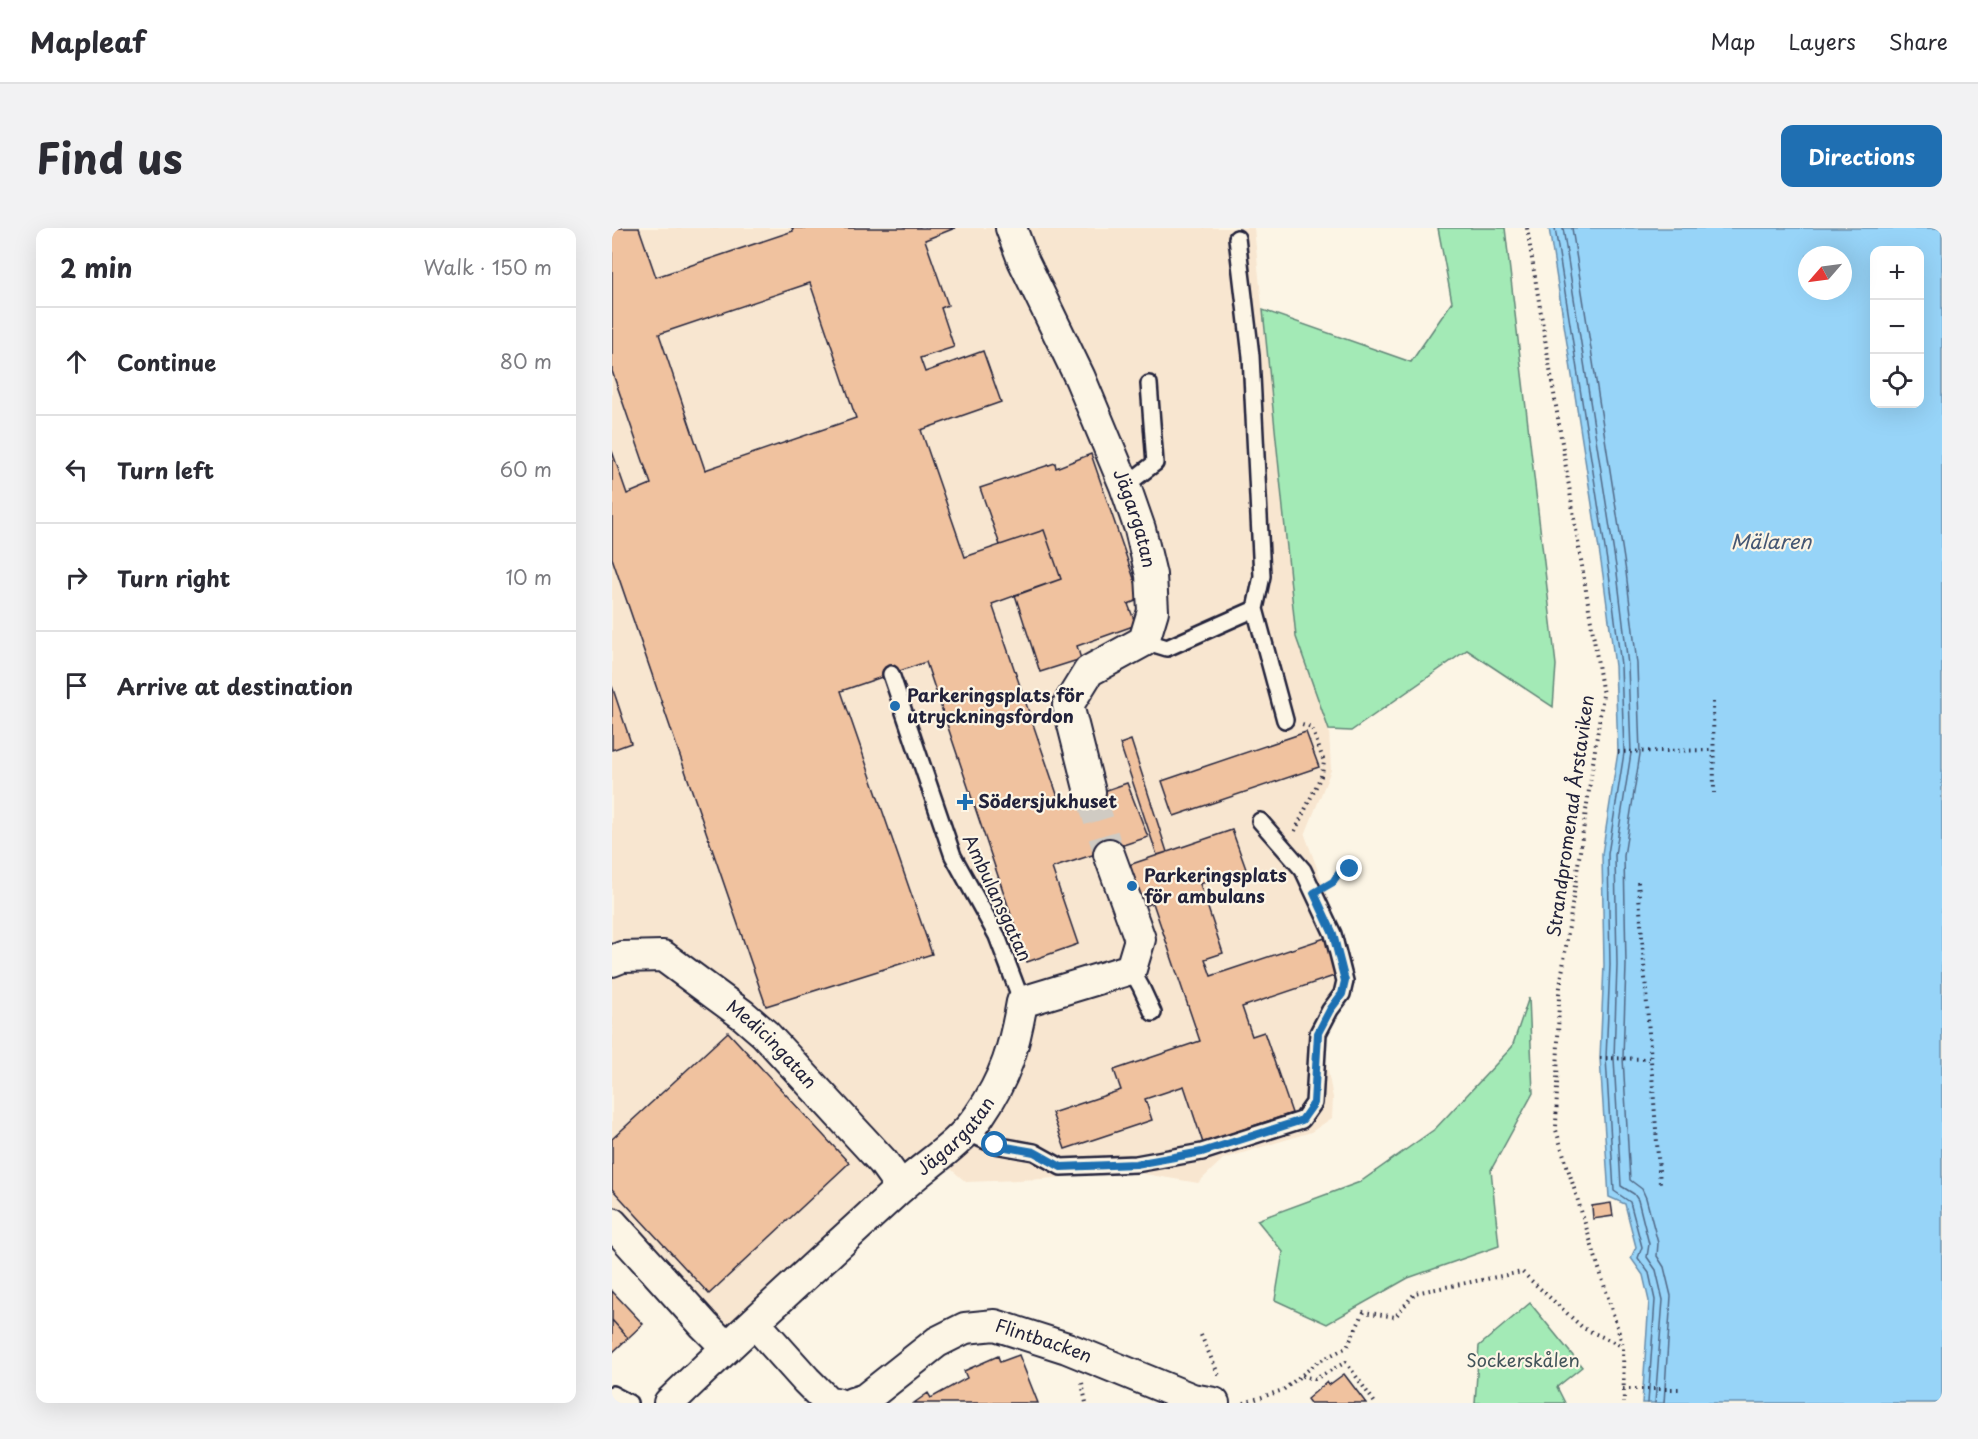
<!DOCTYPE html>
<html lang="en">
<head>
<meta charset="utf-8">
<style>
  :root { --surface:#fff; --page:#f2f2f3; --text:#2b2b33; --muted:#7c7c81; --line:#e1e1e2; --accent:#1f6fb2 }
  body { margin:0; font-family:"Playpen Sans",sans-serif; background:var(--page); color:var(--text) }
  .controls { position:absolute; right:18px; top:18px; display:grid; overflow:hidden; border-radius:12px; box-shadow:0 6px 24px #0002 }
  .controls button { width:54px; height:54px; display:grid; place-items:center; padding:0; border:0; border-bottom:2px solid var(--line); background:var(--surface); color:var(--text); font:30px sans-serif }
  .compass { position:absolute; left:1186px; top:18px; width:54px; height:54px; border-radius:50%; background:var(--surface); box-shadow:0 6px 24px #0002; rotate:242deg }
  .stop { position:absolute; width:18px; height:18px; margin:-14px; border:4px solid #1f6fb2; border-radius:50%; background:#fff }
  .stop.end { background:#1f6fb2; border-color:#fff; box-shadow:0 2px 6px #0008 }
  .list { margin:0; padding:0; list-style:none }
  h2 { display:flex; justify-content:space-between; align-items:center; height:78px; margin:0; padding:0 24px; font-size:26px }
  h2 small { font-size:20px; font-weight:400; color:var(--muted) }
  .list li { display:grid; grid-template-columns:39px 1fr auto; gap:18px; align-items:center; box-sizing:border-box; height:108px; padding:0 24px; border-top:2px solid var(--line) }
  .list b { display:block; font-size:22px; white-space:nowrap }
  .list em { font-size:20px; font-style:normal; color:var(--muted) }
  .icon { flex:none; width:33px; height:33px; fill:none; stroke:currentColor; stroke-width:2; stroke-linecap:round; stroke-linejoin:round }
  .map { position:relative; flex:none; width:1330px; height:1175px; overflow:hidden; border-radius:12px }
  header { display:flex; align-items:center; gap:36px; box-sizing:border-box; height:84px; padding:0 30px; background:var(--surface); border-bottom:2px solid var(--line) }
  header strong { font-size:28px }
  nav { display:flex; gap:33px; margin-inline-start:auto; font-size:21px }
  .intro { display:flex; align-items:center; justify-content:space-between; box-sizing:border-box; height:144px; padding:0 36px }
  h1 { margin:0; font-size:42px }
  .button { padding:15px 27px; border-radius:12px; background:var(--accent); color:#fff; font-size:21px; font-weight:700 }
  main { display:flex; gap:36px; padding:0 36px }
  aside { flex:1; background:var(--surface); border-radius:12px; box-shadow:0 6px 24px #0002 }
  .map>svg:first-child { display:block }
  .built { fill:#f8e6d0 }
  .green { fill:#a3eab6; stroke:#628678; stroke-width:1.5 }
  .water { fill:#97d4f8; stroke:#688dac; stroke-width:1.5; fill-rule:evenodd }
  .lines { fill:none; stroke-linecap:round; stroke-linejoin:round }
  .shore { stroke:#516987; stroke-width:1.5 }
  .building { fill:#f0c29f; stroke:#22223b; stroke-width:1.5; fill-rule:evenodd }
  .street-tunnel { stroke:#d0cbc3; stroke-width:30; stroke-dasharray:30 15; stroke-linecap:butt }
  .lane-casing { stroke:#22223b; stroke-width:20 }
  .street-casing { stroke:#22223b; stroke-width:34 }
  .path { stroke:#22223b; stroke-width:4; stroke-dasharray:1.5 4.5; stroke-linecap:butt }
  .lane { stroke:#fcf5e5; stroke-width:15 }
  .street { stroke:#fcf5e5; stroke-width:30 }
  .route { stroke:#1f6fb2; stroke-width:8 }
  .poi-dot { fill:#1f6fb2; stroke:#fcf5e5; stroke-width:2 }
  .labels { text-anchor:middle; stroke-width:4.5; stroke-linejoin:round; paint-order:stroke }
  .street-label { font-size:18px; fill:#22223b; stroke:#fcf5e5 }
  .poi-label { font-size:18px; font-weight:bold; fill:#22223b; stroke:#fcf5e5; text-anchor:start }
  .park-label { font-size:18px; fill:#42545a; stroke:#fcf5e5 }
  .water-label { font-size:20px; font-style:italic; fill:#455774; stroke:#fcf5e5 }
</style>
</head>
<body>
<header>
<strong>Mapleaf</strong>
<nav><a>Map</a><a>Layers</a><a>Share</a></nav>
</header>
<div class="intro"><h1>Find us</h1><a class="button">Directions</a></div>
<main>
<aside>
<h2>2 min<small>Walk · 150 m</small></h2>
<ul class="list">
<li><svg class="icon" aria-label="ahead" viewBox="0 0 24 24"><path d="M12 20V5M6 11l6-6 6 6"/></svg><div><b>Continue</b></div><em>80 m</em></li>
<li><svg class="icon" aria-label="left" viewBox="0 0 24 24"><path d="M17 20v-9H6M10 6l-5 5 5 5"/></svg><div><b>Turn left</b></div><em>60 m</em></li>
<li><svg class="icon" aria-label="right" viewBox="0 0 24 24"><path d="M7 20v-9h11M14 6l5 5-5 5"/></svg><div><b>Turn right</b></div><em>10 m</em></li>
<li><svg class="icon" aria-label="arrive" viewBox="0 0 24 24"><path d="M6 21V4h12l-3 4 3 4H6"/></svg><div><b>Arrive at destination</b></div></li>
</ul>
</aside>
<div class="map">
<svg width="1330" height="1175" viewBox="0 0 1330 1175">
  <rect width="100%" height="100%" fill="#fcf5e5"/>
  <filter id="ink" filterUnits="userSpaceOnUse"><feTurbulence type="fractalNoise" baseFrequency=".0167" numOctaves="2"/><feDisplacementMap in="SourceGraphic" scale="12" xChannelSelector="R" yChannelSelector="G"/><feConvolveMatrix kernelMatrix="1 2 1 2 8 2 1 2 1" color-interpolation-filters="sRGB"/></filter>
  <g filter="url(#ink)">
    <path class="built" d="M0 0H642L684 409 717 502 719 542 693 607 739 734 742 752 739 767 719 798 715 812 714 833 721 870 720 890 699 904 611 931 586 955 515 943 431 951 354 954 319 924 115 1119 0 996Z"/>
    <path class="green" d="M826 0H893L944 437 941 479 855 422 739 503 717 502 684 409 651 82 799 134 840 74Z
      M917 769 921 865 879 942 887 1018 796 1050 715 1096 663 1072 671 1024 645 992 748 954 823 901 900 819Z
      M918 1075 970 1139 945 1159 953 1175H863L867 1118Z"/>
    <path class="water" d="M937 0H1330V1175H1030L1037 1073 1031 1047 1019 1030 1024 1019 1013 976 997 969 988 830 992 737 990 626 1006 524 1003 438 991 347ZM1262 22H1308V176H1262ZM1195 27H1231V63H1195Z"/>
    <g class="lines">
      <path class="shore" d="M943 0 997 346 1009 437 1012 525 996 626 998 737 994 830 1002 963 1018 974 1030 1019 1026 1030 1037 1045 1043 1072 1036 1175
        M951 0 1005 345 1016 437 1019 525 1003 627 1005 737 1002 830 1009 958 1022 966 1026 972 1037 1016 1035 1029 1044 1042 1051 1072 1043 1175
        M960 0 1014 344 1025 436 1028 526 1012 628 1014 737 1011 830 1018 952 1030 961 1034 970 1046 1015 1045 1028 1052 1039 1059 1068 1052 1175"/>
    </g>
    <path class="building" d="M0 0H27L44 49 181 3 180 0H343L313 12 336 77 329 80 342 119 308 130 313 144 371 123 389 174 309 202 353 329 432 302 449 351 380 376 449 578 515 555 536 609 440 640 466 716 415 734 314 434 229 463 320 726 154 778 0 330V223L15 266 39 256 0 143ZM198 55 244 190 93 242 47 106Z
      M479 226 529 371 516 376 524 397 465 418 469 431 428 444 403 367 449 351 432 302 388 317 368 260 443 235 444 240Z
      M0 458 19 515 0 522Z
      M694 504 707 539 562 588 550 553Z
      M519 512 555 624 545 627 508 516Z
      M620 602 634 641 588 656 611 725 593 731 599 748 713 710 725 747 630 779 640 808 652 804 680 885 591 915 572 858 533 871 540 892 453 921 440 885 509 862 502 842 588 813 541 675 525 680 511 639Z
      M116 804 237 935 97 1066 0 961V911Z
      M999 975 1001 988 981 991 980 978Z
      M0 1063 31 1096 16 1110 0 1092Z
      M0 1092 16 1110 0 1125Z
      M407 1127 426 1175H302L316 1165 319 1170 355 1150 352 1143 386 1128 388 1134Z
      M732 1146 754 1175H698L695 1171 715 1154 717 1157Z"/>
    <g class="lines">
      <path class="street-tunnel" d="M478 564 497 626"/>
      <g class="lane-casing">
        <path id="lane" d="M513 258 543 235 537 156
          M643 381 673 492
          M532 413 555 420 643 381 650 348 639 128 625 10
          M279 446 341 628 385 708 410 774
          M519 741 529 759 541 785
          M354 904 383 917 422 924 449 939 524 936 590 924 690 892 702 875 706 805 718 782 730 766 733 753 721 706 691 642 648 593
          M0 1166 17 1175"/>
      </g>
      <g class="street-casing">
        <g id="street">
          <path id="s1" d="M399 0 411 32 468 150 513 258 528 301 539 347 541 383 532 413 477 443 456 477 478 564"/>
          <path id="s2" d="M0 733 10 729 51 728 131 787 153 806 271 934 289 959"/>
          <path d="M0 995 92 1097 114 1119"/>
          <path d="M143 1095 194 1152 216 1174 224 1175"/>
          <path id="s3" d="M57 1175C132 1102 210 1032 287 961 313 937 347 917 367 888 394 849 402 820 410 774L519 741 528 711 497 626"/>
          <path id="s4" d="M240 1175 253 1171 325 1114 353 1100 383 1097 455 1120 580 1171 602 1175"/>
        </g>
      </g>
      <path class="path" d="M915 0 991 467 947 766 944 902 1011 1118 1012 1175
        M1101 474 1102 565
        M1006 524 1100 522
        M683 603 710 546 712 534 700 500 690 497
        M1026 654 1048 956
        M718 656 733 637 738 641
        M988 830 1037 831
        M589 1107 608 1150
        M690 1148 703 1151 734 1134 763 1175
        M470 1155 474 1175
        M1011 1161H1068
        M632 1175 671 1162 706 1134 735 1119 752 1084 783 1089 803 1065 910 1044 971 1100 1010 1118"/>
      <use href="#lane" class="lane"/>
      <use href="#street" class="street"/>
    </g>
  </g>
  <g class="lines" filter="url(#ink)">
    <path class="route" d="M383 917 422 924 449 939 524 936 590 924 690 892 702 875 706 805 718 782 730 766 733 753 721 706 702 665 721 654 733 637 738 641"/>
  </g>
  <g class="poi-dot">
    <circle cx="283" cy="478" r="6"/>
    <path d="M350 565h6v6h6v6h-6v6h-6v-6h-6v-6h6z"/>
    <circle cx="520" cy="658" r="6"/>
  </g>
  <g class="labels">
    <g class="street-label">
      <text dy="6" stroke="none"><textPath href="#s1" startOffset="316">Jägargatan</textPath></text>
      <text transform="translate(959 588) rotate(-82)" y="6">Strandpromenad Årstaviken</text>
      <text transform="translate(385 670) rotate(65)" y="6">Ambulansgatan</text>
      <text dy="6" stroke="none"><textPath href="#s2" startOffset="192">Medicingatan</textPath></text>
      <text dy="6" stroke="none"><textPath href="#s3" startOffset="392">Jägargatan</textPath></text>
      <text dy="6" stroke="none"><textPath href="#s4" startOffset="218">Flintbacken</textPath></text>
    </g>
    <g class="poi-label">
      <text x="295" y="474">Parkeringsplats för<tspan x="295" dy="21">utryckningsfordon</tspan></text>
      <text x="366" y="580">Södersjukhuset</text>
      <text x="532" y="654">Parkeringsplats<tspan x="532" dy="21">för ambulans</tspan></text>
    </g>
    <g class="park-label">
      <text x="911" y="1139">Sockerskålen</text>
    </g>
    <g class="water-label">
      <text x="1159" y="321">Mälaren</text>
    </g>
  </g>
</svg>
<div class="controls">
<button>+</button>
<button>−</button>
<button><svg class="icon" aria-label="locate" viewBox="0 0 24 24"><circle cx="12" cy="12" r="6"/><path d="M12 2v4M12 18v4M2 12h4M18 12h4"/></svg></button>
</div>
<svg class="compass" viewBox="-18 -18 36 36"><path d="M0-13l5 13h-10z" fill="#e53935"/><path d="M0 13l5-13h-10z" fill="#7c7c81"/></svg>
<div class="stop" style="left:383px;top:917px"></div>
<div class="stop end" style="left:738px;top:641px"></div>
</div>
</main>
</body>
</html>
